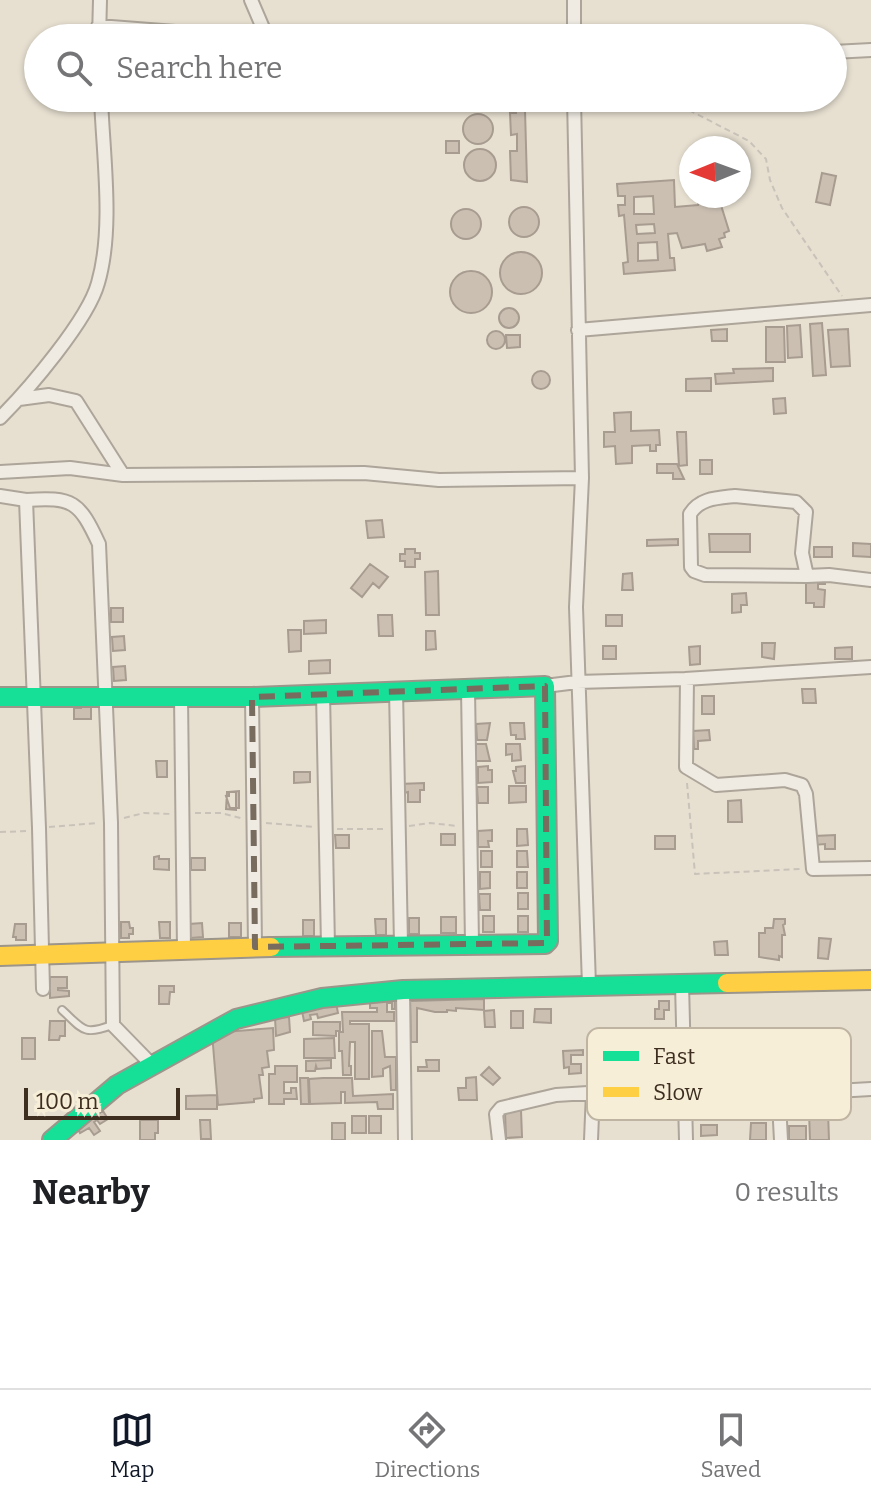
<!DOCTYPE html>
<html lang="en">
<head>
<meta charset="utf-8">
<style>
  :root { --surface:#fff; --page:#f2f2f2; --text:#202124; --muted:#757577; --line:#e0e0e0; --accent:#111827 }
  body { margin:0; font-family:Bitter,serif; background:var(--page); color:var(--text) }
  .compass { position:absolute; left:679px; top:136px; width:72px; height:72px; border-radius:50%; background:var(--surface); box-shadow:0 2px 6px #0004; rotate:269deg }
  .scale { position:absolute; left:24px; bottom:20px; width:156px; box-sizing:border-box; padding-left:8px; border:4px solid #3d2e20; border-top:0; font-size:22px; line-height:28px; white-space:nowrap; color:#3d2e20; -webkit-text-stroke:6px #f7eed8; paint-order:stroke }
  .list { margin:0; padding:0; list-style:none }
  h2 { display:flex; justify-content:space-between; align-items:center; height:104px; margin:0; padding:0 32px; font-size:34px }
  h2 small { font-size:26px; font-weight:400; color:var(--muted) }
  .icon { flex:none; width:44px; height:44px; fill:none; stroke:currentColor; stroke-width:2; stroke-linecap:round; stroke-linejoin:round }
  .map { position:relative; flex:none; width:871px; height:1140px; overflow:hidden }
  .search { position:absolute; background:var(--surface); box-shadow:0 2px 6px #0004; left:24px; right:24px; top:24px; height:88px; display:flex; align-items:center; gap:20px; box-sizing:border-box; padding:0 28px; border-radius:44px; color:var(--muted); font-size:30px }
  .sheet { height:248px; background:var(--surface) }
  nav { display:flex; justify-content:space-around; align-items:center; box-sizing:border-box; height:112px; border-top:2px solid var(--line); background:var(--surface); font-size:22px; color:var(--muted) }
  nav a { display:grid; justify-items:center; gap:4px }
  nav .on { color:var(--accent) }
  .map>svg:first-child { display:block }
  .building { fill:#cbbfb2; stroke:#a89c90; stroke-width:2; fill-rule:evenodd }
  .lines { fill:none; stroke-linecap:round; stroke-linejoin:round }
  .lane-casing { stroke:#ada599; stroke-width:10 }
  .street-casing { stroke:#ada599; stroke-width:16 }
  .fast-casing { stroke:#9c958a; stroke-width:22 }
  .slow-casing { stroke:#9c958a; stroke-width:22 }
  .path { stroke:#c8c2b9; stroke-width:2; stroke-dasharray:6 4; stroke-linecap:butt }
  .lane { stroke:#efebe3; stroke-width:6 }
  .street { stroke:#efebe3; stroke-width:12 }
  .fast { stroke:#16e098; stroke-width:18 }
  .slow { stroke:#ffcf43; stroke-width:18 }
  .marked { fill:none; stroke:#786c5e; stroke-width:6; stroke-dasharray:16 10; stroke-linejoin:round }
  .key { fill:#f7eed8; stroke:#bfb4a1; stroke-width:2 }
  .key-label { font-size:22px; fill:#3d2e20 }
</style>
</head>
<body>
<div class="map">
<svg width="871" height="1140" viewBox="0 0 871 1140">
  <rect width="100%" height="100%" fill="#e7e0d1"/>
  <path class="building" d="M516 110H525L527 182 511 180 510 151H517V134L511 135 510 113H516Z
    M463 129a15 15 0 1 1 30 0a15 15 0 1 1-30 0Z
    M446 141H459V153H446Z
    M464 165a16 16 0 1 1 32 0a16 16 0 1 1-32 0Z
    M822 173 836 176 830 205 816 202Z
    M674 180 675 207 698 205 700 196H713L711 204 720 202 729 231 724 233 725 237 719 239 722 247 707 251 705 244 682 248 677 233 668 234 670 258H674L675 270 624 274 623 263 628 262 624 215 619 216 618 205H625V196H618L617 184ZM653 196 654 214H634V197ZM654 224 655 233 637 234 636 225ZM657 242 658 260 638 261V243Z
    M509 222a15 15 0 1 1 30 0a15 15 0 1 1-30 0Z
    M451 224a15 15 0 1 1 30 0a15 15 0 1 1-30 0Z
    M500 273a21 21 0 1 1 42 0a21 21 0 1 1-42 0Z
    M450 292a21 21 0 1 1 42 0a21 21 0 1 1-42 0Z
    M499 318a10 10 0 1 1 20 0a10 10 0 1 1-20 0Z
    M822 323 826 375 813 376 810 324Z
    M800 325 802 357 788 358 787 326Z
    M766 327H784L785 362H766Z
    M727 329V341H712L711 330Z
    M848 329 850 366 831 367 828 330Z
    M487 340a9 9 0 1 1 18 0a9 9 0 1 1-18 0Z
    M506 335H520V347L507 348Z
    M773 368V381L716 384 715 374 734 373 733 369Z
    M532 380a9 9 0 1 1 18 0a9 9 0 1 1-18 0Z
    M711 378V391H686V379Z
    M785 398 786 413 774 414 773 399Z
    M631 412V431L659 430 660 445H656V451H650V445L632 446V463L616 464 615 446 604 447V432H615L614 413Z
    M677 432H686L687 465 679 466Z
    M700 460H712V474H700Z
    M657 464H677L684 479H673V473H657Z
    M382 520 384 537 368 538 366 521Z
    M709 534H750V552H710Z
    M678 539V545L647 546V540Z
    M853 543 871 544V557L853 556Z
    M814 547H832V557H814Z
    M405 549H415V553H420V559H415V567H405V561H400V554H405Z
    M370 564 388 577 379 588 373 583 362 597 351 588Z
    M438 571 439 615H426L425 572Z
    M632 573 633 590H622L623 574Z
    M806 578 825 579V584H818V589L825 590 824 607H814V603H806Z
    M746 593 747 605H741V612L732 613V594Z
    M111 608H123V622H111Z
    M378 615H392L393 636H379Z
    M606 615H622V626H606Z
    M326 620V633L304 634V621Z
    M288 630H301V651L289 652Z
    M426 631H435L436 649 426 650Z
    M124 636 125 650 113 651 112 637Z
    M762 643H775L774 659 762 657Z
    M603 646H616V659H603Z
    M700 646V664L690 665 689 647Z
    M852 647V659H835V648Z
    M330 660V673L309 674V661Z
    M125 666 126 680 114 681 113 667Z
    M802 689H815L816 703H803Z
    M702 696H714V714H702Z
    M81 703H91V719H74V708H81Z
    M490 723 487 740H477L476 724Z
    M510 723H524L525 739H516V735H511Z
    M709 730 710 740 698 741V749H694L693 731Z
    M476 744H486L490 761H476Z
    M506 744H520L521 760 512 761V754L506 755Z
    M156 761H167V777H157Z
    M488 766V770H492V782L478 783V767Z
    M525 766V783H516L513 771H516V767Z
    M294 772H310V782L294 783Z
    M424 783V790H420V802H408V792L399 794V784Z
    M509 786H526V802L509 803Z
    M477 787H488V803H478Z
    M239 791V808H230L226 796H229V792Z
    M227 792H236V810L226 809Z
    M741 800 742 822H728V801Z
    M517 829H527L528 845 517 846Z
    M492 830V841H488L489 847H478V831Z
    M441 834H455V845H441Z
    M335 835H349V848H336Z
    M835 835V849H825V844L814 845V836Z
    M655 836H675V849H655Z
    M481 851H492V867H481Z
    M517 851H527L528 867H517Z
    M159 856V859H169V870L154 869V857Z
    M191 858H205V870H191Z
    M480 872H490V888L480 889Z
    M517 872H527V888H517Z
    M518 893H528V909H518Z
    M479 894H490V910H480Z
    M483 916H494V932H483Z
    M518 916H528V932H518Z
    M441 917H456V933H441Z
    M409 918H419V934H409Z
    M375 919H386V935H376Z
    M774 919H785V924L783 925 785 935H782V957L779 956V960L759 957V933H765V928H773Z
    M303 920H314V936H303Z
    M121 922H129L130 928H133V934H129V938H121Z
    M159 922H170V938H160Z
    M202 923 203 937 190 938 189 924Z
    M229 923H241V937H229Z
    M15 924H26V940H16V937H13Z
    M819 938 831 939 828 959 818 958Z
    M727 941 728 955H715L714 942Z
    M50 977H67V988H58V990L69 991V996L50 998Z
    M159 986H174V992H170L169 1004H159Z
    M370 998H395V1009H392V1003H387V1012H394V1021H350V1024H369V1079H355V1042H350L349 1066H351V1075H343L342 1051H339V1032H343L342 1012H377V1008H370Z
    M484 999V1010L456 1008V1011L447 1010V1012H435L417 1008V1042H411L410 1001Z
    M659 1001H669V1010H664V1019H655V1009H659Z
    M336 1003 338 1013 318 1018 317 1014 310 1015 311 1019 304 1021 302 1011Z
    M535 1009H551V1023L534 1022Z
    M494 1010 495 1027H485L484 1011Z
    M511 1011H523V1028H511Z
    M289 1017 290 1032 276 1036 275 1018Z
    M50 1021H65V1036H60L59 1040H49Z
    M313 1022H340V1031H336V1036L313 1035Z
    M273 1028 274 1050 267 1051 269 1067 262 1068 263 1075H259L262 1098 254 1099V1102L218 1105 212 1033Z
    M372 1031H382L385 1057H396V1090H391L390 1066 383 1069V1076L372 1077Z
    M22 1038H35V1059H22Z
    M334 1038 335 1058H304V1039Z
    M583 1050V1055H571V1064H581V1073L569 1074V1067L564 1068 563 1051Z
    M331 1060V1068L317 1069 316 1066 315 1071H306V1061Z
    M426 1060H439V1071H418V1067H427Z
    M275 1066H297V1082H284V1093H291V1088H296L297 1099H284V1104H269V1074H275Z
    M489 1067 500 1078 493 1085 481 1075Z
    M476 1077 477 1100H459L458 1088H466V1078Z
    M300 1078H308L309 1104H301Z
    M323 1078H352L353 1096 393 1094V1109H378L377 1102 345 1103V1092H341V1103L310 1104 309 1079Z
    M217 1095V1109H186V1096Z
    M521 1110 522 1137 506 1138 505 1111Z
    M103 1111 108 1119 100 1124 97 1120 94 1122 100 1131 94 1135 89 1128 80 1133 77 1127Z
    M828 1111 829 1140H810L809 1112Z
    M352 1116H366V1133H352Z
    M369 1116H381V1133H369Z
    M140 1120H158V1133H155V1140H140Z
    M200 1120H210L211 1139H201Z
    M332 1123H345V1140H332Z
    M751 1123H766V1140H750Z
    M701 1125H717V1135L701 1136Z
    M789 1126H806V1140H789Z"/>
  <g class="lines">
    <g class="lane-casing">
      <path id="lane" d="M62 1010C83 1029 83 1036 112 1025"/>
    </g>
    <g class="street-casing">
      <path id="street" d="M251 0 266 35
        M574 0V38
        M98 26 227 36 397 32 420 38
        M99 38 100 0
        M833 52 871 50
        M574 98 582 478 576 607 589 985
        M578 330 871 305
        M19 399 49 395 76 401 123 475
        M0 418C28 390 88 320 98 283 114 228 103 155 101 98
        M0 472 70 468 123 475 364 473 439 480 582 478
        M0 496 26 500 39 828 43 989
        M735 496 796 502 806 512 802 553 807 576 705 575 694 571 691 567 690 514C700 498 717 498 735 496Z
        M26 500C73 497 79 501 99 544L111 823 113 1025 152 1065
        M807 576 829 575 871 580
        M687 679 686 767 716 785 785 780 802 785 806 794 813 869 871 868
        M545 686 577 682 685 679 871 667
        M468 689 472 943
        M396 690 401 944
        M323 693 328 946
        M181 697 184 949
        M252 697 255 947
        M682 984 686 1140
        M403 990 405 1140
        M499 1140 496 1114 501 1108 556 1095 684 1087
        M591 1140 593 1092
        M781 1140 779 1103 784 1094 871 1089"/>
    </g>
    <g class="fast-casing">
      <path id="fast" d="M0 697H252L545 686 548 941 545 944 271 947
        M52 1140 117 1085 236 1019 322 998 403 990 727 983"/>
    </g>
    <g class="slow-casing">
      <path id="slow" d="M0 956 271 947
        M727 983 871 980"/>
    </g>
    <path class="path" d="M673 98 689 110 749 141 766 159 770 180 782 208 842 296
      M687 783 695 874 800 869
      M195 813H221L244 819
      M124 818 144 813 173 814
      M266 823 315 827
      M409 826 430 823 458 826
      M49 827 98 823
      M337 829H387
      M0 832 27 831"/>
    <use href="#lane" class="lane"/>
    <use href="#street" class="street"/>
    <use href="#fast" class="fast"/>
    <use href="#slow" class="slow"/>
  </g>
  <path class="marked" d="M545 686 547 943 255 947 252 697Z"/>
  <rect x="587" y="1028" width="264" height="92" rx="12" class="key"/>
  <rect x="603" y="1051" width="36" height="10" fill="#16e098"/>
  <rect x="603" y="1087" width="36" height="10" fill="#ffcf43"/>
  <g class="key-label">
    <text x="653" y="1064">Fast</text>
    <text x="653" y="1100">Slow</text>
  </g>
</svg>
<svg class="compass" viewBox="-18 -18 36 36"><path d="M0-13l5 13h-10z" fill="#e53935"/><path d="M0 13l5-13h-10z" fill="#757577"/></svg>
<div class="scale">100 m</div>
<div class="search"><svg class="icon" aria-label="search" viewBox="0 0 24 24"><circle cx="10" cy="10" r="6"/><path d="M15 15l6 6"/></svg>Search here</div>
</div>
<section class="sheet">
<h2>Nearby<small>0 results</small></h2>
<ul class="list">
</ul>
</section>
<nav>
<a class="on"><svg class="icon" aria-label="map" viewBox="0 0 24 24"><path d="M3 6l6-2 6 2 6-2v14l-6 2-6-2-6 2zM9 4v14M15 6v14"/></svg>Map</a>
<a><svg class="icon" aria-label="directions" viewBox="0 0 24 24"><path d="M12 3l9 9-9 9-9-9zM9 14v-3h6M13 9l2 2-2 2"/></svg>Directions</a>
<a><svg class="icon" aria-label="saved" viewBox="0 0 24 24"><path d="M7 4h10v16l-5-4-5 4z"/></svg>Saved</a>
</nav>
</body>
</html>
